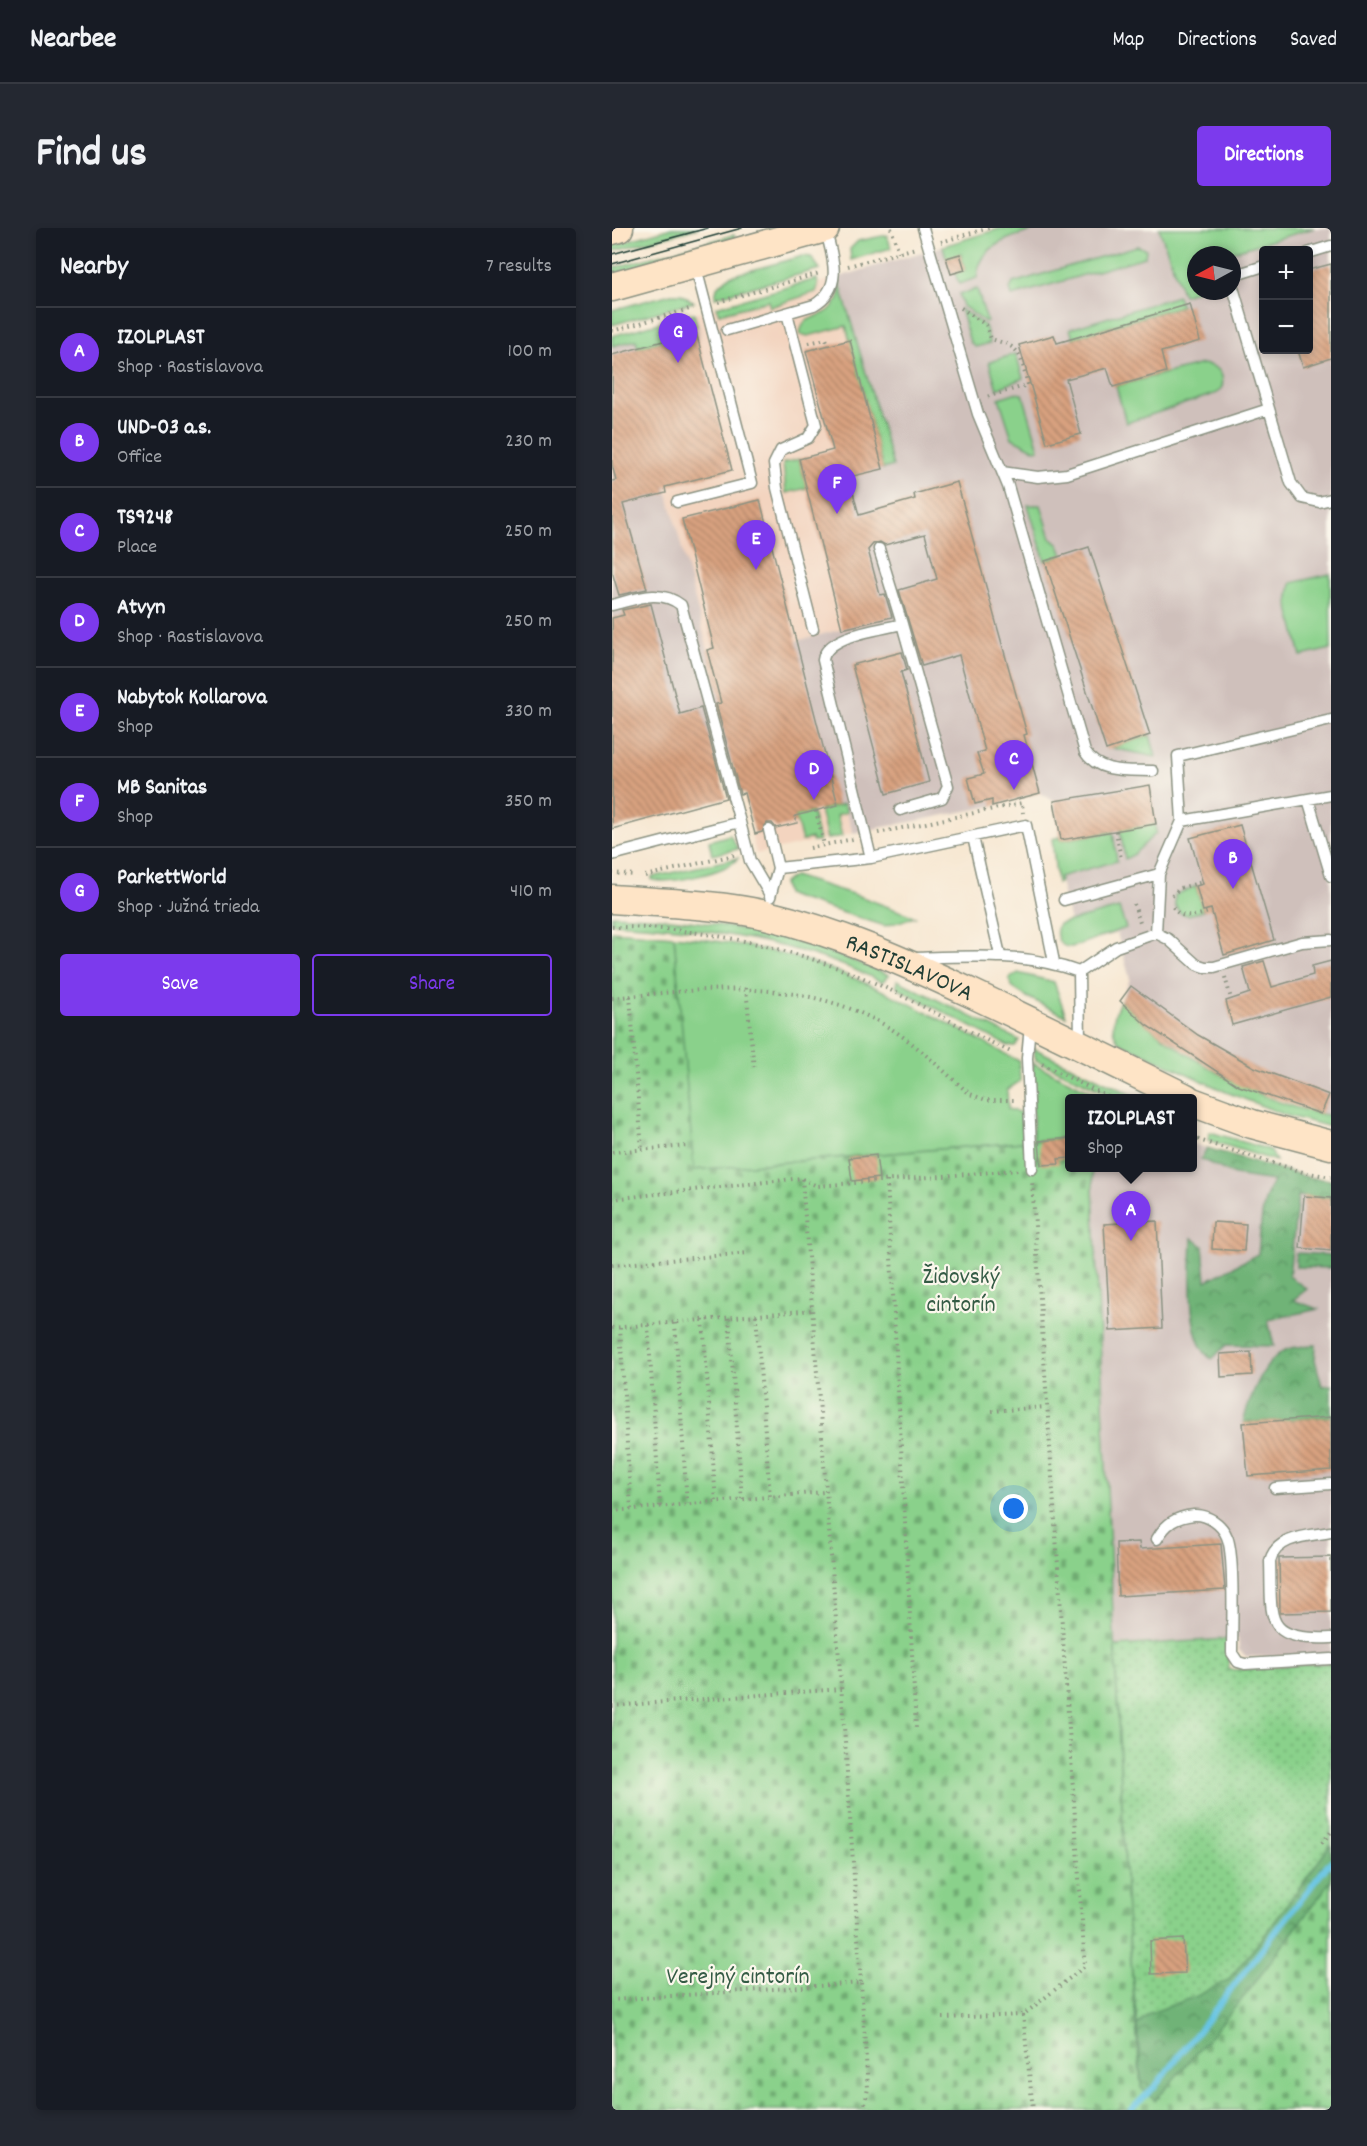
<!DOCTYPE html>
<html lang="en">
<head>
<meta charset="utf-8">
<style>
  :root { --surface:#171b24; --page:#242831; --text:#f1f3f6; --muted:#9ea1a6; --line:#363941; --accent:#7c3aed }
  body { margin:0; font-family:Dekko,sans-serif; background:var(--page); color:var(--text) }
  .controls { position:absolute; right:18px; top:18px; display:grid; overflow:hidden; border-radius:6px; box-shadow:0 3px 9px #0003 }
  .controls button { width:54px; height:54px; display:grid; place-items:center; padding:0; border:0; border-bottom:2px solid var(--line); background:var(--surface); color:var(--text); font:30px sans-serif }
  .compass { position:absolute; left:575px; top:18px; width:54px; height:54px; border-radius:50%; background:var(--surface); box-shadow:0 3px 9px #0003; rotate:263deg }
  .you { position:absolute; left:402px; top:1281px; width:21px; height:21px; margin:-15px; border:4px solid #fff; border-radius:50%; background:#1a73e8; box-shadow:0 0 0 9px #1a73e833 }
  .badge { display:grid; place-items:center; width:39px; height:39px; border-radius:50%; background:var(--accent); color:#fff; font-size:20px; font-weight:700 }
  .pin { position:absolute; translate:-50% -50px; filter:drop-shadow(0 2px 3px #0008) }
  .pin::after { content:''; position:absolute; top:32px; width:21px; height:18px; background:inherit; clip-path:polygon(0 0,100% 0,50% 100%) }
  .popup { position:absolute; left:453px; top:866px; width:132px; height:78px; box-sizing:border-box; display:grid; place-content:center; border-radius:6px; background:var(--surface); filter:drop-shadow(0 2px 4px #0005); font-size:20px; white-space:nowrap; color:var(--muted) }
  .popup b { font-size:22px; color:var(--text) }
  .popup::after { content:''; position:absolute; left:50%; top:100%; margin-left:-12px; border:12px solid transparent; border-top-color:var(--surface) }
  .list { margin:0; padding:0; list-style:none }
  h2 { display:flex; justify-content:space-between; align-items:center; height:78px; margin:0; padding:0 24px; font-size:26px }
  h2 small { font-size:20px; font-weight:400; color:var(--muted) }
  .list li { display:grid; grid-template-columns:39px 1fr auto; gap:18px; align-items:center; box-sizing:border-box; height:90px; padding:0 24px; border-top:2px solid var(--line) }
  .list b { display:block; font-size:22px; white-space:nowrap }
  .list p { margin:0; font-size:20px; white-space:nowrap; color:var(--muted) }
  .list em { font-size:20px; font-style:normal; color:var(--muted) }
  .actions { display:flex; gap:12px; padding:18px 24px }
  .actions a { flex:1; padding:14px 0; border:2px solid var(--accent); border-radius:6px; text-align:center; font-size:21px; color:var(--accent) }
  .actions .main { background:var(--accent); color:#fff }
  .map { position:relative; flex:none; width:719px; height:1882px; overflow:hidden; border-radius:6px }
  header { display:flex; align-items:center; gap:36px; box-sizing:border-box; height:84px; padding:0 30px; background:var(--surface); border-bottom:2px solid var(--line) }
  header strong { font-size:28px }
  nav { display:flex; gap:33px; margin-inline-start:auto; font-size:21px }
  .intro { display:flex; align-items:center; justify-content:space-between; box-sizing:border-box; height:144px; padding:0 36px }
  h1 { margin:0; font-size:42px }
  .button { padding:15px 27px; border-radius:6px; background:var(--accent); color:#fff; font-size:21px; font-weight:700 }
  main { display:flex; gap:36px; padding:0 36px }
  aside { flex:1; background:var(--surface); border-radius:6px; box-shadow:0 3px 9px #0003 }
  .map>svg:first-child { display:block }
  .built { fill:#f3d4bf }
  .industrial { fill:#cfc0bb; fill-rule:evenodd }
  .grass { fill:#8ad18b; stroke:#548760; stroke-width:1.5 }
  .forest { fill:url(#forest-crowns); stroke:#477856; stroke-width:1.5 }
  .cemetery { fill:url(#cemetery-stones); stroke:#548760; stroke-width:1.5 }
  .garden { fill:url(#garden-dots); stroke:#548760; stroke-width:1.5 }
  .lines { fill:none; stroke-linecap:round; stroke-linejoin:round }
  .stream { stroke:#66c4e4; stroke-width:6 }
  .building { fill:url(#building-back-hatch) }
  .lane-casing { stroke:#8b9282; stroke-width:13 }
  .secondary-casing { stroke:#8b9282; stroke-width:31 }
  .path { stroke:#8b9282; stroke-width:4; stroke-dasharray:1.5 4.5; stroke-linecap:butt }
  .lane { stroke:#fff; stroke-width:10 }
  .secondary { stroke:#fee4c6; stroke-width:28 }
  .tram { stroke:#1f3d34; stroke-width:1.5 }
  .labels { text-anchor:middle; stroke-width:4.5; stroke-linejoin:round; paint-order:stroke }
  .street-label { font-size:24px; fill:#1f3d34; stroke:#fbf7ec }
  .park-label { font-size:24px; fill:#345b45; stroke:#fbf7ec }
</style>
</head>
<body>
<header>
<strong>Nearbee</strong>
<nav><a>Map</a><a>Directions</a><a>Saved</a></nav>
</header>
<div class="intro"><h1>Find us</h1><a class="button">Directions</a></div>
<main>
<aside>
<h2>Nearby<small>7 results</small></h2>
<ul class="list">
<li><span class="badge">A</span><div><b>IZOLPLAST</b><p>Shop · Rastislavova</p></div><em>100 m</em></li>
<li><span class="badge">B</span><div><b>UND-03 a.s.</b><p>Office</p></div><em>230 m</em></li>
<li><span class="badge">C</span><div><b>TS9248</b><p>Place</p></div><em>250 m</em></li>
<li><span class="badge">D</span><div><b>Atvyn</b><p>Shop · Rastislavova</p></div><em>250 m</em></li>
<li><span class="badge">E</span><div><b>Nabytok Kollarova</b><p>Shop</p></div><em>330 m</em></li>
<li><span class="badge">F</span><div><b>MB Sanitas</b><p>Shop</p></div><em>350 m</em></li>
<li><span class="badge">G</span><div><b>ParkettWorld</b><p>Shop · Južná trieda</p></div><em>410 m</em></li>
</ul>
<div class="actions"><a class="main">Save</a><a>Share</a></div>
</aside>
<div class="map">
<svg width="719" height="1882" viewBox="0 0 719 1882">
  <defs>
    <pattern id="forest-crowns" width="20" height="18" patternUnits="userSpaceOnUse" patternTransform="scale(1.5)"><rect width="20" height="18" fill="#6fb377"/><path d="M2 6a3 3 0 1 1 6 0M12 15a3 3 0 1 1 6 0" fill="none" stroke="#5b9362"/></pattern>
    <pattern id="cemetery-stones" width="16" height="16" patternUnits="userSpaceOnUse" patternTransform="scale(1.5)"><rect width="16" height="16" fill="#8ad18b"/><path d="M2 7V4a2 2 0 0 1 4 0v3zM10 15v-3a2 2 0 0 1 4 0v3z" fill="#70ab72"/></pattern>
    <pattern id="garden-dots" width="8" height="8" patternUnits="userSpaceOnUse" patternTransform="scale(1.5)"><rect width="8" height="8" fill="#8ad18b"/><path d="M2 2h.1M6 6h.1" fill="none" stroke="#70ab72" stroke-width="1.8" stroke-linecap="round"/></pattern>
    <pattern id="building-back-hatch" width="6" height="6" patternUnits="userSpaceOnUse" patternTransform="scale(1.5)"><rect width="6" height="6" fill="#d8a17f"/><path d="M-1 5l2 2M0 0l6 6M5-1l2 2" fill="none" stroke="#af8469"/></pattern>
  </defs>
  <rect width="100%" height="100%" fill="#fbf7ec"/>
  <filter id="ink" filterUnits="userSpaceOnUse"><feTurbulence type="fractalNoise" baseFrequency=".0167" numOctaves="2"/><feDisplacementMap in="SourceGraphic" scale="12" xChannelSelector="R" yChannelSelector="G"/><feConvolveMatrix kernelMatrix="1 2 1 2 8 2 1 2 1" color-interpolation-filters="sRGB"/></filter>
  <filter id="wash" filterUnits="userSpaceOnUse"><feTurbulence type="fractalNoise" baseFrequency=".008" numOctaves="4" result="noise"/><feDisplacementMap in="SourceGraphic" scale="24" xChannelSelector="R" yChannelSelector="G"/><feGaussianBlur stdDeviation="1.35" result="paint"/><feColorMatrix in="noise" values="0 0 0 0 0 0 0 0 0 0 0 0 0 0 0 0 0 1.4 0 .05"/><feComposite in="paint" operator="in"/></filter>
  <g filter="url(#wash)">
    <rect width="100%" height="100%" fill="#f7e7d1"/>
    <path class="built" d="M227 49 281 238 274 390 184 413 241 605 144 626 139 607 143 606 29 165 23 112 0 118V108L104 79 106 84Z"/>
    <path class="industrial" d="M390 0H719V888L627 858 534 797 508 773 518 751 505 705 464 718 446 645 449 612 442 573 428 565 380 578 241 605 232 576 226 577 184 413 274 390 237 249 271 241 245 112 227 49ZM652 22H696V122H652ZM584 27H620V63H584Z
      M24 112 37 163 30 165 124 532 101 538 0 601V118Z
      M581 916 696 949 719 952V1426L635 1429 627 1422 626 1410 503 1417 480 940H580Z"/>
    <path class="grass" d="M60 0H86L0 23V17Z
      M390 0H430C402 8 367 15 365 50L347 56 343 45 353 42 349 26 334 30 331 18Z
      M547 0H702L609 27H584V63L571 67Z
      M122 7 124 12 0 46V40Z
      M275 7 279 20 239 32 238 21 246 13Z
      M525 18 534 21 533 29 400 68 398 61 401 55Z
      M191 28 199 29 208 41 103 69 105 59 118 48Z
      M226 49 281 238 271 241 234 98 196 108 188 106C190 90 202 90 213 85 220 82 223 75 227 70Z
      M205 51 206 58 204 64 158 79 156 73 107 86 104 79Z
      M365 61 375 93 373 94 351 78 347 66Z
      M59 66H69L82 74 0 97V82Z
      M566 68 569 78 461 110 458 101Z
      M348 81 373 98 378 115 364 119 358 114Z
      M82 85 85 98 49 107 50 113 26 120 24 112 0 118V108Z
      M404 126 411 150 385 161 377 134Z
      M590 136C605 137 613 144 610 159L605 165 514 195 504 158Z
      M402 165 411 166 427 221 423 222 400 210 387 170Z
      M187 231 195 260 174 265 171 235Z
      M416 277H429L439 310 447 317 451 327 433 333Z
      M718 346 719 421 689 428 676 376 679 355Z
      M538 507 544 529 500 520Z
      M232 576 235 584 225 587 230 608 215 611 208 582Z
      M200 584 207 613 200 614 199 610 190 613 183 588Z
      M543 596 544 605 521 627 513 631 508 602Z
      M501 604 505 633 447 649 448 654 445 656 440 611 448 609 449 612Z
      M118 607 126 621 100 627 97 613Z
      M126 630C114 645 59 656 40 652V649Z
      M182 648 247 668 303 689 273 698 178 668 174 666 171 655Z
      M584 658 591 683 576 687 568 685 563 677V667Z
      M507 680 514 700 460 719C447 720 441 707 447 696Z
      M0 687C103 691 182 707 277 747L270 754C185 713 94 700 0 695Z
      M62 708C113 713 162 721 210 738 279 762 343 800 407 833L408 853 395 862 396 881 410 885 411 914 81 942Z
      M406 745 442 754 454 788 415 769 401 760 397 751Z
      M285 752 407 812 403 818H396L289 762 285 759Z
      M508 773C564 825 643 875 719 888V899L676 888 614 864 507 814C497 803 502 786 508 773Z
      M421 820 527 870H505L424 832Z
      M421 835 492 870H458L457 910 421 913Z
      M598 904 658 922 664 933 596 912Z"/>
    <path class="forest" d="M595 920 696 949 719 952V970L686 968 677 1048 695 1061 681 1072 706 1081 656 1092 662 1118 614 1117 600 1131C573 1116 579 1038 580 1010L591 1018 594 1053 646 1026C649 1001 648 976 661 953L622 947 589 931Z
      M684 1025 719 1027V1040L684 1039Z
      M704 1117 703 1132 710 1158 719 1157V1189L631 1195C637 1172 652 1129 676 1121 685 1118 695 1118 704 1117Z
      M719 1616V1653L643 1755 719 1882H446L529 1854 525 1797 536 1786 616 1752 653 1707Z"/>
    <path class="cemetery" d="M0 703 62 708 82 942 457 910 458 940H480L515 1684 529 1860 543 1873 636 1764 719 1653V1882H0Z"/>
    <path class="garden" d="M615 1411 617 1442 719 1435V1616L653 1707 616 1752 585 1768 536 1786 525 1797 515 1685 503 1418Z"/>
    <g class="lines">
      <path class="stream" d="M519 1882 545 1856 719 1633"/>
    </g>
    <g id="blocks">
      <path class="building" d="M348 26 353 42 339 46 334 30Z
        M719 36V130L691 139 686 122H696V42Z
        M578 76 588 113 549 124 554 144 501 159 495 140 454 151 469 206 435 215 407 117 442 107 445 115Z
        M84 104 120 242 53 259 54 265 11 276 35 361 7 367 0 344V253L4 252 0 237V127Z
        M238 112 271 241 237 249 247 287 303 271 302 266 345 254 415 506 412 507 428 565 380 578V572L363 576 356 550 372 546 365 525 373 523 347 427 310 438 287 362 325 351 313 306 273 317 268 314 261 316 256 322 268 367 273 366 280 389 230 401 187 231 221 222 194 123Z
        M148 272 226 577 183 588 185 595 164 600 160 595H155L150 604 143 606 132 565 128 566 104 476 109 475 95 422 102 420 70 291Z
        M477 319 538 507 494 522 433 333Z
        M39 376 68 486 89 480 114 570 0 601V390L12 387 10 382Z
        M290 424 295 442 289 444 317 554 274 566 240 437Z
        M538 557 544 596 449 612 442 573Z
        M628 597 662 712 612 727 599 681 591 683 584 658 591 656 578 610Z
        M652 733 660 759 701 747 700 738 719 733V769L620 797 614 773 638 765 631 739Z
        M519 758 586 807 642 839 717 867 709 886 627 858 534 797 508 773Z
        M458 910V930L446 931 447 936 429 937 427 913Z
        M264 927 267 950 240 953 237 930Z
        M692 968 719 970V1023L688 1020Z
        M545 993 550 1100 498 1103 492 996Z
        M601 994 634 996 632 1023 600 1021Z
        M639 1124 640 1147 609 1149 608 1126Z
        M719 1189V1242L636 1248 631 1195Z
        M527 1314 528 1321 609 1316 613 1362 506 1368 504 1315Z
        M719 1329V1384L668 1385 667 1330Z
        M571 1711 573 1745 539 1746 538 1713Z"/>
    </g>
  </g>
  <g filter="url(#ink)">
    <use href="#blocks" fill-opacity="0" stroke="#8b9282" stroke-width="1.5"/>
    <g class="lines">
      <g class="lane-casing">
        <path id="lane" d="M311 0 366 186 396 258 473 524C487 546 517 542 541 543
          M696 25 719 18
          M620 48 652 38
          M620 56 679 255 690 270 707 274 719 271
          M175 85 204 197 196 210 169 222 162 236 165 260 201 401
          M115 102 202 77C233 59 220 27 213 0
          M390 244 426 249 455 246 657 181
          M65 274 140 255 83 36
          M267 321 290 396
          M0 377C24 371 48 360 69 377L128 594
          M696 571 719 648
          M570 593 566 528 719 492
          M157 602 166 640 158 669
          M361 609 388 727
          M0 627 128 594 138 633 158 667
          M259 630 211 432C214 407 268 402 290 396L336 558 330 570 288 582
          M166 640 259 630 414 597 442 734
          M452 672 547 646
          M544 705 547 646 570 593 719 567
          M302 730C358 728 413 724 467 744
          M418 797 415 830 420 941
          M468 815 467 744 504 719 544 705 556 711 584 736 593 739H602L690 714 719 712
          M663 1260 719 1256
          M719 1304C697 1308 664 1308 658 1333 660 1390 650 1413 719 1410
          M545 1311C554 1295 564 1289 582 1287 595 1286 610 1296 615 1309 623 1326 620 1402 620 1425L626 1434 633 1436 719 1431"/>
      </g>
      <g class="secondary-casing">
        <g id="secondary">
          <path d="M0 2 7 0"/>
          <path d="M0 59 213 0"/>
          <path id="s1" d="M0 671C51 675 104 676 154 687 226 704 295 735 361 766 433 800 503 835 574 870"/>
          <path d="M580 874 640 896 719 917"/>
        </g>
      </g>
      <path class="path" d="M279 0 287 24
        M329 14 377 0
        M236 38 304 20
        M106 74 208 45
        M349 80 374 97 379 111C412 120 407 126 416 157L374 169
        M0 103 81 80
        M197 115 214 111 217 117
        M204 583 212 617
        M504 603 509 631
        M266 605 410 575 411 585
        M198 620 241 611
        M0 645 23 647
        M33 648 122 627
        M560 668 568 660 591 654
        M522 676 528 695
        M561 679C570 694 586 687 600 683
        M0 699C85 699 171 717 249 749 302 771 350 801 401 825
        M613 749 619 771
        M134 760 142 841
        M18 768 30 922
        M0 770C96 760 194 748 281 802 309 820 333 845 358 866L374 872H404
        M430 836 498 870
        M580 910 691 944 719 949
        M0 924 76 918
        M190 951 205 958 406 942
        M275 953 304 1501
        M0 971 190 950 231 1483 249 1755 0 1772
        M0 1037 137 1025
        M144 1087 158 1269
        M117 1090 130 1271
        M91 1092 104 1274
        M63 1095 75 1276
        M36 1097 48 1278
        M0 1100 201 1082
        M8 1100 19 1281
        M380 1183 433 1179
        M0 1283 212 1264
        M0 1478 229 1461
        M710 1615 719 1604
        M249 1755 256 1860 252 1882
        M411 1787 421 1882
        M331 1790 411 1787 473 1738 420 952"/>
      <use href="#lane" class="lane"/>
      <use href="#secondary" class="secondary"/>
      <path class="tram" d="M0 26 96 0
        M0 36 130 0"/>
    </g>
  </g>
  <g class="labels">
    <g class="street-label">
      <text dy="8" stroke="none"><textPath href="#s1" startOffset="308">RASTISLAVOVA</textPath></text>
    </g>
    <g class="park-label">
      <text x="349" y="1055">Židovský<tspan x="349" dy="28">cintorín</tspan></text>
      <text x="126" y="1755">Verejný cintorín</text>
    </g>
  </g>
</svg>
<div class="controls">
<button>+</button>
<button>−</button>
</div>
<svg class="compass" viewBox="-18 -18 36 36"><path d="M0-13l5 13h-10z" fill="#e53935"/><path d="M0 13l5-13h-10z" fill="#9ea1a6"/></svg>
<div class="you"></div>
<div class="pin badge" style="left:519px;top:1013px">A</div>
<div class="popup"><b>IZOLPLAST</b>Shop</div>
<div class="pin badge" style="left:621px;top:661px">B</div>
<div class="pin badge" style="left:402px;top:562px">C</div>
<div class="pin badge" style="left:202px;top:572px">D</div>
<div class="pin badge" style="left:144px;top:342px">E</div>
<div class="pin badge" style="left:225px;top:286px">F</div>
<div class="pin badge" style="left:66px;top:135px">G</div>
</div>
</main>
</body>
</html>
